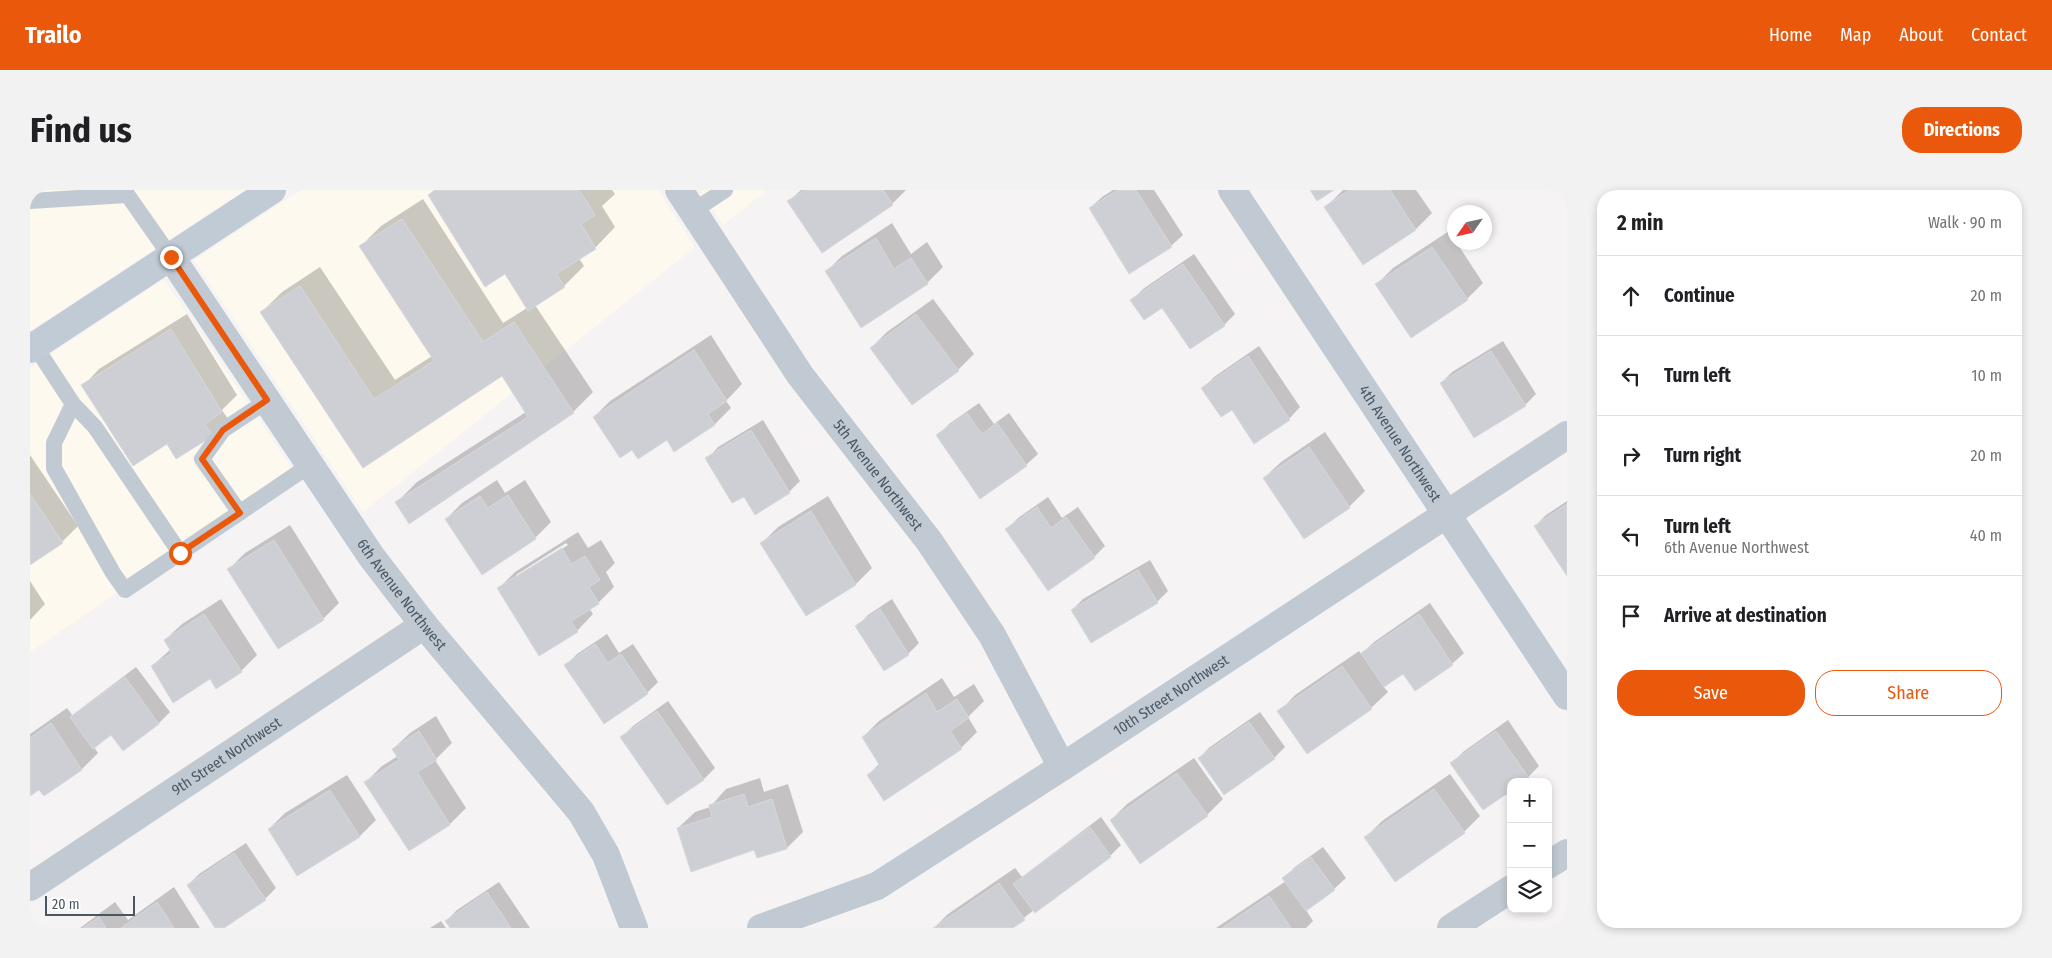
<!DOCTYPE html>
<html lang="en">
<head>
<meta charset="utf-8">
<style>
  :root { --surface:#fff; --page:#f2f2f2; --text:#202124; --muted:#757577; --line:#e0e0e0; --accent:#ea580c }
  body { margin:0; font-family:"Fira Sans Condensed",sans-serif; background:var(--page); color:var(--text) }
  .controls { position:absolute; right:15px; bottom:15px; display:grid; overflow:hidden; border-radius:10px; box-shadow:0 2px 8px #0003 }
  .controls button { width:45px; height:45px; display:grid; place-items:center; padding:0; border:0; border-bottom:1px solid var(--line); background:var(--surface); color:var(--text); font:25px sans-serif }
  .compass { position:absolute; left:1417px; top:15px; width:45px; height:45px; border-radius:50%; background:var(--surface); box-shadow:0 2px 8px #0003; rotate:236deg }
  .scale { position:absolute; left:15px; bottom:12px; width:90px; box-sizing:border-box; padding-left:5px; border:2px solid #4a5661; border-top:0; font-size:14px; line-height:18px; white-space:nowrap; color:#4a5661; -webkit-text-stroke:4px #fff; paint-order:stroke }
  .stop { position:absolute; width:15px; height:15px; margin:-11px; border:4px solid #ea580c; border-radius:50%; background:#fff }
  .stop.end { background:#ea580c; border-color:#fff; box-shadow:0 1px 5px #0008 }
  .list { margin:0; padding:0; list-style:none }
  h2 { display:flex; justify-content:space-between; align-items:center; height:65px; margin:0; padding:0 20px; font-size:21px }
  h2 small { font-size:16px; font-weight:400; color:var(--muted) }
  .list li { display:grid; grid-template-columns:32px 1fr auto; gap:15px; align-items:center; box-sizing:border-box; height:80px; padding:0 20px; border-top:1px solid var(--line) }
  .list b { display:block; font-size:19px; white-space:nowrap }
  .list p { margin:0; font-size:16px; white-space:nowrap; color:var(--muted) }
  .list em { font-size:16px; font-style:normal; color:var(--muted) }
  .actions { display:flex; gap:10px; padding:15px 20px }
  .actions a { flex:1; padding:11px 0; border:1px solid var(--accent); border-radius:20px; text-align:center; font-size:18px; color:var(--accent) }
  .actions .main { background:var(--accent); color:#fff }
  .icon { flex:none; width:28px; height:28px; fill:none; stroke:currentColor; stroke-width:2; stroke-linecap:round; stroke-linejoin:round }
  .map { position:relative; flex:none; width:1537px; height:738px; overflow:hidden; border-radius:20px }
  header { display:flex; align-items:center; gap:30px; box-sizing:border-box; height:70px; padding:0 25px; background:var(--accent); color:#fff }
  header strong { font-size:24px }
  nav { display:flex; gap:28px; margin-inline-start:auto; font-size:18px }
  .intro { display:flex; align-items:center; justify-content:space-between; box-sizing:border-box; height:120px; padding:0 30px }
  h1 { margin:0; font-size:35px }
  .button { padding:12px 22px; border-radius:20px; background:var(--accent); color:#fff; font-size:18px; font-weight:700 }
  main { display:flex; gap:30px; padding:0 30px }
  aside { flex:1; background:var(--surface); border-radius:20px; box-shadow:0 2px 8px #0003 }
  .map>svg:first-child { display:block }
  .commercial { fill:#fdf9ef }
  .shadow { fill:#0003; fill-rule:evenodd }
  .building { fill:#cdcfd5; stroke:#d7d9de }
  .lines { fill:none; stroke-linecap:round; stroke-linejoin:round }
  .lane { stroke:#c1cad2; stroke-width:16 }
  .street { stroke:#c1cad2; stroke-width:28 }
  .secondary { stroke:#c1cbd6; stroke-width:28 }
  .route { stroke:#ea580c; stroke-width:6 }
  .labels { text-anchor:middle; stroke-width:4; stroke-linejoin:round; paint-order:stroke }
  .street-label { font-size:15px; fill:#4a5661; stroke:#fff }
</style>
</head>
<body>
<header>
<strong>Trailo</strong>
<nav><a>Home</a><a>Map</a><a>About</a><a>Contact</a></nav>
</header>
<div class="intro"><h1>Find us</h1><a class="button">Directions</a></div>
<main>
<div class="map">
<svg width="1537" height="738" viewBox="0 0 1537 738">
  <rect width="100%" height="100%" fill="#f5f3f3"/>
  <path class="commercial" d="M0 0H215L0 141Z
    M271 0H628L665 57 333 322 164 70Z
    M670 0H737L693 35Z
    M134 89 265 283 0 462V178Z"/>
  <path class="shadow" d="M404 0H582L585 4 572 16 585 37 565 58 549 68 554 76 534 96 505 115 563 202 543 222 367 312 387 292 496 222 473 184 333 276 232 122 252 102 290 77 365 190 402 166 331 56 351 36 393 9 473 133 497 118 475 82 400 5Z
    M771 0H876L862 14 759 11Z
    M1083 0H1124L1153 45 1141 56 1100 82 1060 18 1072 7Z
    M1313 0H1386L1402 23 1386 39 1334 73 1296 17Z
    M862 33 881 64 897 52 913 77 897 93 796 82 812 66Z
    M1419 41 1453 93 1437 109 1347 94 1363 78Z
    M1164 64 1205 124 1194 135 1102 110 1113 99Z
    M903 109 944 164 928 180 841 158 857 142Z
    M157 124 207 205 192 220 198 229 182 245 137 253 53 196 69 179Z
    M681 145 712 194 696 211 701 218 685 234 603 259 564 227 580 211Z
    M1473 151 1506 204 1495 215 1444 247 1411 193 1422 182Z
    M1229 156 1270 217 1259 229 1202 218 1173 198 1184 187Z
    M949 213 964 234 979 223 1008 264 996 275 950 307 908 245 919 234Z
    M733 230 770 291 759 302 714 305 677 269 688 257Z
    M1295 242 1335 301 1319 317 1234 288 1251 272Z
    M0 265 48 336 32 352 0 373Z
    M467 290 475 303 495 290 521 332 505 348 416 329 432 313Z
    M798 306 842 378 826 394 776 424 732 353 748 337Z
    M1018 307 1032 328 1048 317 1075 356 1064 367 977 339 988 328Z
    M1537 311V384L1505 336 1516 325Z
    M260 335 309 413 293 429 199 379 215 363Z
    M548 342 558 358 571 350 585 373 576 382 584 397 568 413 559 418 563 424 547 441 469 398 485 382ZM536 353 538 355 486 388V385Z
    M1120 370 1138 401 1127 412 1042 420 1053 409Z
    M0 391 15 414 0 430Z
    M191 409 227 465 211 481 181 487 122 476 141 459 135 450 152 434Z
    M862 409 889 453 878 464 827 436 838 425Z
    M1400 413 1434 463 1422 474 1374 482 1353 496 1358 502 1341 518 1277 563 1249 522 1265 505 1329 461 1331 464 1344 452Z
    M577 444 589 463 603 454 628 492 617 503 536 475 547 464Z
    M106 477 140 522 129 533 82 544 64 557 68 563 52 579 14 604 9 598 0 605V544L37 518 43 526 53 517Z
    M912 488 924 507 944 494 954 511 938 527 947 542 931 558 838 585 850 573 833 547 849 531Z
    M638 511 685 578 674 589 638 613 592 547 603 536Z
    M1230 522 1255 557 1244 568H1169L1180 557Z
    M406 526 422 553 405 570 436 618 420 634 379 660 336 592 352 576 368 566 363 559 380 543Z
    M1478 530 1509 576 1498 587 1491 592 1422 573 1433 562Z
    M1164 568 1193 609 1177 625 1081 630 1097 614Z
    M1420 584 1450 626 1434 642 1336 647 1352 631Z
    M317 585 346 630 330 646 268 685 239 639 255 623Z
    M730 588 734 602 758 594 773 642 757 658 728 667 725 658 648 638 665 622 680 617 696 599Z
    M1071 627 1091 655 1080 666 1005 721 1004 720 981 738H904L918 724 985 678 992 687Z
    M216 653 246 698 235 709 192 738H186L158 695 169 684Z
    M1293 657 1316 688 1304 699 1276 720 1283 731 1276 738H1186L1256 691 1254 688 1265 677Z
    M469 692 500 738H421L416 731 427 720Z
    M144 697 170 738H50L85 712 98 730Z
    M411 731 416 738H400Z"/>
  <path class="building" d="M405 0H549L565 25 551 34 566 59 526 84 535 97 498 121 475 84 455 97 398 5Z
    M775 0H853L863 15 792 63 757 11Z
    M1088 0H1106L1142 57 1099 84 1059 18Z
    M1280 0H1304L1287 11Z
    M1319 0H1360L1386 40 1333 75 1294 17Z
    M372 29 453 152 484 132 544 223 379 334 365 312 498 227 472 186 333 278 230 122 270 96 344 209 404 171 329 56Z
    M846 48 864 79 881 68 898 94 831 138 795 81Z
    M1402 57 1438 110 1381 148 1345 94Z
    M1153 74 1195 136 1160 159 1132 118 1114 130 1100 110Z
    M886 124 929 181 882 215 840 158Z
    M141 139 192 222 175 234 183 246 146 269 137 254 103 276 51 195Z
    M664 160 697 211 678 224 685 235 644 262 637 250 608 269 602 260 590 268 563 227Z
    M1461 161 1496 216 1444 248 1410 193Z
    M1218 166 1260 230 1224 254 1202 220 1191 227 1171 198Z
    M937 223 952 244 967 233 997 276 950 309 906 245Z
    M721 240 760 303 725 325 714 307 702 313 675 268Z
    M1279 257 1320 318 1274 349 1233 288Z
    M0 304 33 353 0 375Z
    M478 305 506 349 452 385 415 329 450 306 458 318Z
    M1537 314V386L1504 336Z
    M1007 317 1021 338 1036 327 1065 368 1018 401 975 339Z
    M781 321 826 395 776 426 730 353Z
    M244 350 294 430 248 459 197 379Z
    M532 358 541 374 555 366 570 390 559 397 569 414 541 431 548 442 509 466 467 398Z
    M1108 380 1128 413 1061 453 1041 420Z
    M850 419 879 465 854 481 825 436Z
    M174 424 212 482 186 499 180 489 143 513 121 476 142 463 134 450Z
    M1389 424 1423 475 1385 501 1373 484 1354 497 1331 463Z
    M565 454 578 473 591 464 618 504 574 534 534 475Z
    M1312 476 1342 519 1277 564 1247 521Z
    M95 487 129 534 93 561 81 545 63 559 40 527Z
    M896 503 907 522 927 509 939 528 920 541 932 559 854 611 837 585 850 576 832 547Z
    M627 521 674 590 637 615 590 547Z
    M1219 532 1245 569 1194 605 1168 568Z
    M21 533 52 580 14 606 9 600 0 606V548Z
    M389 541 407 570 387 582 420 635 379 661 334 592 369 570 362 559Z
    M1466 541 1499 588 1493 592H1481V601L1453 620 1420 573Z
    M1147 583 1178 626 1110 674 1080 630Z
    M1404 599 1435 643 1365 692 1334 647Z
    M300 600 330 647 267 686 238 639Z
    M714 604 718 617 742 609 757 659 727 668 724 660 661 682 647 638 682 627 679 615Z
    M1060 637 1081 667 1005 723 983 694Z
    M204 663 236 710 194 738H185L157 695Z
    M1281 667 1305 700 1276 721 1252 688Z
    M969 693 995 730 983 738H903Z
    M457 702 481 738H420L415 731Z
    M1239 706 1261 738H1192Z
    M127 712 144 738H91Z
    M69 727 76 738H53Z"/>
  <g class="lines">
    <path class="lane" d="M94 0 141 67
      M0 11 97 5
      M663 21 695 0
      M5 156 43 214 65 237 150 363
      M43 214 24 253V278L83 383 95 400 280 275
      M210 323 172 269 193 240 237 211"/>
    <g class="street">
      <path id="s1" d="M649 0 770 185 899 351 962 445 1032 577"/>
      <path id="s2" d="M1202 0 1537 506"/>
      <path id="s3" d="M141 67 341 366 394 435 551 622 576 665 604 738"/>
      <path d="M1518 675 1537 663"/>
      <path id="s4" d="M0 697 394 435"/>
      <path id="s5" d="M731 738 847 696 1032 577 1537 245"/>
      <path d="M1421 738 1481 699"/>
    </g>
    <path class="secondary" d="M0 159 242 0"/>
  </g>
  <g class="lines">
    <path class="route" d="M141 67 237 210 193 240 172 269 210 323 150 363"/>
  </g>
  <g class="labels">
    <g class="street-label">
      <text dy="5" stroke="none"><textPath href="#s2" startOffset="304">4th Avenue Northwest</textPath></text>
      <text dy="5" stroke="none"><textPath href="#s1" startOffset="348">5th Avenue Northwest</textPath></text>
      <text dy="5" stroke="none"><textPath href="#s3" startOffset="409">6th Avenue Northwest</textPath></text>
      <text dy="5" stroke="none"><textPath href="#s5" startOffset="474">10th Street Northwest</textPath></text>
      <text dy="5" stroke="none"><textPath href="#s4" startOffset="236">9th Street Northwest</textPath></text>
    </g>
  </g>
</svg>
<div class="controls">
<button>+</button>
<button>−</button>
<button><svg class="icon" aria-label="layers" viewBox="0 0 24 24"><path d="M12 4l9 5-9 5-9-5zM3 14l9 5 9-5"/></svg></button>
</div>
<svg class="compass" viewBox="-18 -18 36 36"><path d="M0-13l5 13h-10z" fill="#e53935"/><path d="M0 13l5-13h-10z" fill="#757577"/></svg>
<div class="scale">20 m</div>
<div class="stop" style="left:150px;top:363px"></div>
<div class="stop end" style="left:141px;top:67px"></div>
</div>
<aside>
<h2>2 min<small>Walk · 90 m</small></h2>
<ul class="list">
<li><svg class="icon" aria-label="ahead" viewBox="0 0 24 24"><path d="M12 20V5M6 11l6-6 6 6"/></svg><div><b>Continue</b></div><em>20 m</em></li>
<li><svg class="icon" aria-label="left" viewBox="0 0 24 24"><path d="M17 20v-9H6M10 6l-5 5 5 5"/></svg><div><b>Turn left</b></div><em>10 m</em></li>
<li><svg class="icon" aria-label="right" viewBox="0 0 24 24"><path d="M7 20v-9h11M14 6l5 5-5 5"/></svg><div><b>Turn right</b></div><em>20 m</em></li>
<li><svg class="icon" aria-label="left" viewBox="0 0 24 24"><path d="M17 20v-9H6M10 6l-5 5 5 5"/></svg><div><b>Turn left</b><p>6th Avenue Northwest</p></div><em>40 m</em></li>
<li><svg class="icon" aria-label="arrive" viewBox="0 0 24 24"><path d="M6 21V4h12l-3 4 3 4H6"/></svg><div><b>Arrive at destination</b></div></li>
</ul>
<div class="actions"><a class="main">Save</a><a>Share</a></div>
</aside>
</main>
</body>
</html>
